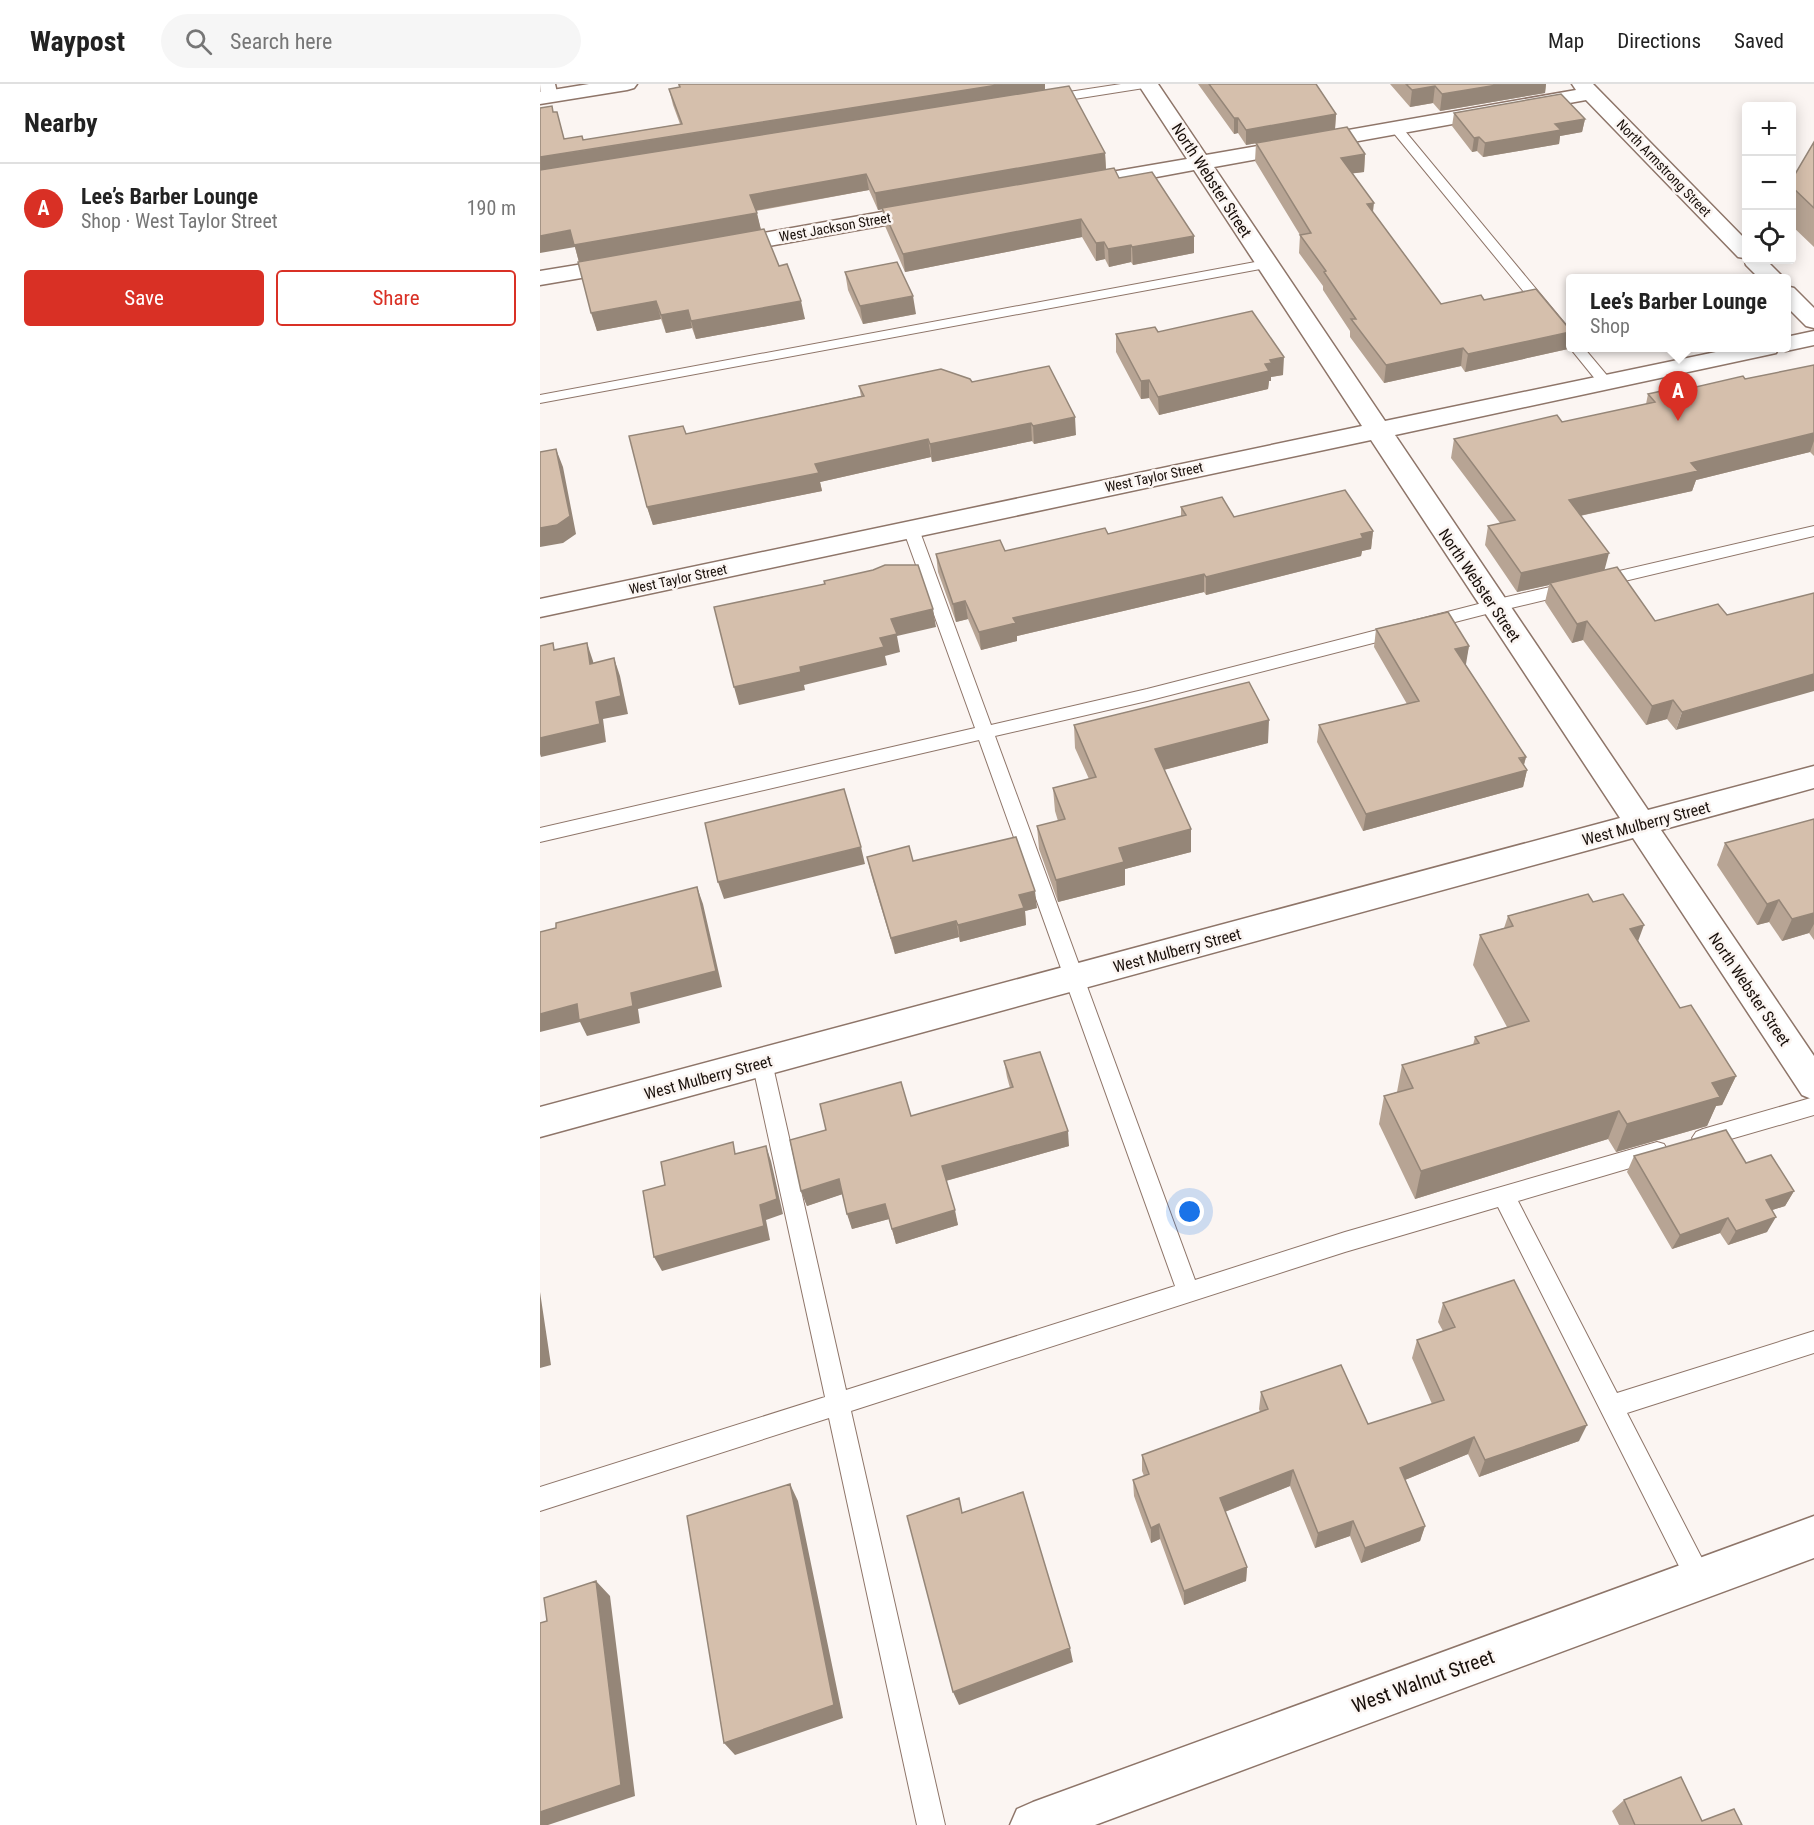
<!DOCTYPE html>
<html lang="en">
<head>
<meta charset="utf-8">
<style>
  :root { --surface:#fff; --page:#f6f6f6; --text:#222; --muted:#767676; --line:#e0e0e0; --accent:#d93025 }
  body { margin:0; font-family:"Roboto Condensed",sans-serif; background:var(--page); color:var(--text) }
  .controls { position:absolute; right:18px; top:18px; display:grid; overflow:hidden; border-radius:6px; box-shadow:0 3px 15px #0003 }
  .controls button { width:54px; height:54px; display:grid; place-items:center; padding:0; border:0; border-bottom:2px solid var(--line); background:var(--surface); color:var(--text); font:30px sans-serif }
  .you { position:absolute; left:650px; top:1128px; width:21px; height:21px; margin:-15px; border:4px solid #fff; border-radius:50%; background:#1a73e8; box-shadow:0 0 0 9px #1a73e833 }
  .badge { display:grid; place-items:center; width:39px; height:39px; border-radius:50%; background:var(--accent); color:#fff; font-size:20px; font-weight:700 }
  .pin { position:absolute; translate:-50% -50px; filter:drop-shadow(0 2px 3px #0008) }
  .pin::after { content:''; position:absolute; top:32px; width:21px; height:18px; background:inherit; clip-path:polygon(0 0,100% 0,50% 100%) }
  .popup { position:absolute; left:1026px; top:190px; width:225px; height:78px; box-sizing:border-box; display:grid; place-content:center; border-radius:6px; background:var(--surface); filter:drop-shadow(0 2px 4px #0005); font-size:20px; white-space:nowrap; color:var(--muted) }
  .popup b { font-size:22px; color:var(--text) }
  .popup::after { content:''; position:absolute; left:50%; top:100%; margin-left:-12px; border:12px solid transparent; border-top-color:var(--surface) }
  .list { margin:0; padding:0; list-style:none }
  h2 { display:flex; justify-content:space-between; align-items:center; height:78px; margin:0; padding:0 24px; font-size:26px }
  h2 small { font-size:20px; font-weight:400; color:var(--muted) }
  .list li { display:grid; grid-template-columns:39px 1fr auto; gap:18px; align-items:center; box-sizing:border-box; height:90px; padding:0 24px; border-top:2px solid var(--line) }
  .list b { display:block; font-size:22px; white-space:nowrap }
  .list p { margin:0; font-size:20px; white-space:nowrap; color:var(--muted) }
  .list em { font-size:20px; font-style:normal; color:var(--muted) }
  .actions { display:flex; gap:12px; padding:18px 24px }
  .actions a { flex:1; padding:14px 0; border:2px solid var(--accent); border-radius:6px; text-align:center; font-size:21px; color:var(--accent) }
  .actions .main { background:var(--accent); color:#fff }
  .icon { flex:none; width:33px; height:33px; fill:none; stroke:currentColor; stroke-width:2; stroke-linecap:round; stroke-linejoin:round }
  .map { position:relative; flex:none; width:1274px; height:1741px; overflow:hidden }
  header { display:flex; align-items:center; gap:36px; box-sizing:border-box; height:84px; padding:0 30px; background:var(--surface); border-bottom:2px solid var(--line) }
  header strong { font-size:28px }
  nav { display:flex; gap:33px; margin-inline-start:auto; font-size:21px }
  .search { width:420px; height:54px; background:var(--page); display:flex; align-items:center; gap:15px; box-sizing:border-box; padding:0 21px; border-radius:33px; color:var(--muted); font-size:22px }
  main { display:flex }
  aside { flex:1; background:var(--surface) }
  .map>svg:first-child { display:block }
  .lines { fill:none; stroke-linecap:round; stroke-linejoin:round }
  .service-casing { stroke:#8e7569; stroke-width:2 }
  .minor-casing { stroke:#8e7569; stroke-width:3 }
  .tertiary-casing { stroke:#8e7569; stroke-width:3 }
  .service { fill:#fff; fill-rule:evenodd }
  .minor { fill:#fff; fill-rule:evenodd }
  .tertiary { fill:#fff; fill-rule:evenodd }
  .wall { fill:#b7a494 }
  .shaded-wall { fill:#958678 }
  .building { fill:#d5bfac; stroke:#958678; stroke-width:1.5 }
  .labels { text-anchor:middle; stroke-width:5; stroke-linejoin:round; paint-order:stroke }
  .far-street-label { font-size:14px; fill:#180f0a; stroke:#fbf5f2 }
  .street-label { font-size:16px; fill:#180f0a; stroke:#fbf5f2 }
  .near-street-label { font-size:20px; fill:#180f0a; stroke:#fbf5f2 }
</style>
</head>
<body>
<header>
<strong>Waypost</strong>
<div class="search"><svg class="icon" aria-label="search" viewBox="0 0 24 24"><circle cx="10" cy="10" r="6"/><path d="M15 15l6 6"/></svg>Search here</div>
<nav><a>Map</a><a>Directions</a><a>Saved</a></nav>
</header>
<main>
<aside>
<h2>Nearby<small></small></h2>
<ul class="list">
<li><span class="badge">A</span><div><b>Lee’s Barber Lounge</b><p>Shop · West Taylor Street</p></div><em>190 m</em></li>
</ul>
<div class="actions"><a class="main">Save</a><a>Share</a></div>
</aside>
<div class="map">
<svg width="1274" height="1741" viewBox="0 0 1274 1741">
  <rect width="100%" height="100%" fill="#fbf5f2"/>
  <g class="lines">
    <g class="service-casing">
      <path id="service" d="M581 0H610L604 4 509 19 503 15 509 11Z
        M856 40 860 41 1030 246V259L1025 258 852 47 850 44Z
        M726 176 733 180 731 183 0 319V311Z
        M1030 264H1044L1070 295 1072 298 1070 301H1060Z
        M371 440 379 445 451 641 607 605 954 516 1274 442V452L954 528 607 617 455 652 655 1196 805 1148 1117 1058 1124 1060 1128 1067 1124 1074 978 1117 1077 1309 1274 1247V1269L1087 1329 1168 1486 1171 1495 1168 1504 1159 1507 1150 1504 958 1123 805 1168 311 1327 405 1741H377L289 1334 0 1427V1403L285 1313 212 978 215 972 222 969 229 972 232 978 306 1306 635 1202 439 656 0 758V744L435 644 363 445Z
        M1274 1013V1031L1163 1063 1156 1060 1152 1054 1156 1048 1163 1045Z"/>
    </g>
    <g class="minor-casing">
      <path id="minor" d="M0 0H15L18 13 15 17H1Z
        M598 0H618L666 71 1036 6 1032 0H1053L1206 156V176H1226L1244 194H1219L1206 181 1204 174 1198 173 1046 16 674 83 845 337 1195 264H1246V253L1274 247V261L1246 267 1238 265 1236 269 1227 271 855 351 1108 726 1274 682V704L1121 746 1274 972V1016L1262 1011 1093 754 0 1053V1023L1080 734 831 356 0 533V515L822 342 654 86 536 108 528 106 525 101 528 96 536 94 647 75Z
        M387 120 395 122 398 127 395 132 184 170 176 168 173 163 176 158 184 156Z
        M86 173 94 175 97 180 94 185 0 201V187Z
        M1246 202 1254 204 1274 224V244L1266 242 1246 222Z
        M1274 1432V1474L555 1741H470L477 1725 493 1718Z"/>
    </g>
    <g class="tertiary-casing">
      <path id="tertiary" d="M49 0H97L94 4 87 6 0 20V8Z"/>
    </g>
    <use href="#service" class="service"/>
    <use href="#minor" class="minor"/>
    <use href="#tertiary" class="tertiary"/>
  </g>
  <path class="wall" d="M138 0H505V6L565 69 566 85 579 94 654 152V169L593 181 591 178 569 183 565 175 556 177 542 153 365 188 345 142 342 125 338 126 329 106 216 127 221 146 265 235 156 255 152 244 126 249 121 235 57 247 35 163 13 28 24 55 43 56 140 40 133 21 129 5 139 3Z
    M658 0H776L796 30 795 45 706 61 698 49 694 50Z
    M850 0H1006L1005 9 900 27 893 19 870 23Z
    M914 29 1045 35 1042 48 1020 52 1019 60 943 73 937 67 932 68 912 42Z
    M1274 58V163L1251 141V97Z
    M716 59 825 70 824 88 813 89 833 128 901 220 944 216 1027 242 1030 243V257L1028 265 925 288 921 282 844 299 810 253V247L783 206V202L759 169 760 151 715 77Z
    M305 188 376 230 323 240 308 206Z
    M618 248 743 291 731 293V297H729L728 305 619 331 609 314 601 315 576 268V250Z
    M1274 281V372L1270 368 1156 396 1152 407 1040 432 1064 486 1115 537 1178 520 1136 646 1127 635 1106 641 1043 556 1032 559 1005 518 1009 501 977 508 945 461 948 442 960 439 911 374 914 355 1022 338 1106 320 1108 310 1156 303 1205 295Z
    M432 298 536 351 494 360 492 357 392 378 391 373 280 398 282 407 113 441 107 423 146 350 321 312 319 302Z
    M641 423 694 433 833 447 831 465 822 467 821 472 666 511 664 508 477 552V557L441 566 428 535 416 538 398 488 396 470 465 467 568 450 641 432Z
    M836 545 929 562 925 580 986 673 984 681 987 686 983 703 823 747 777 658 779 641 867 620 834 563Z
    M534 641 728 659 624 686 651 768 585 785V801L518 818 499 765 497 742 518 737 515 727 513 704 549 695 535 664Z
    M1274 735V856L1269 849 1242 857 1229 838 1217 841 1177 781 1185 759Z
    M327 773 373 777 497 824 485 827 486 841 420 858 419 853 355 870 331 790Z
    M1053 818 1098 857 1140 924 1196 992 1182 1021 1176 1022 1167 1042 1076 1068 1068 1055 875 1115 839 1040 844 1012 857 1008 862 981 933 961 935 953 967 943 933 881 940 851 964 844 968 832Z
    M464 977 529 1062 406 1097 418 1141 356 1160 349 1135 312 1145 302 1110 267 1122 261 1107 371 1032 470 1004 467 993Z
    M1094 1072 1206 1079 1254 1107 1245 1122 1232 1126 1227 1148 1188 1161 1180 1149 1132 1165 1087 1088Z
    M903 1219 1039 1357 939 1393 928 1370 865 1396 885 1442 880 1457 821 1479 810 1452 775 1464 750 1402 685 1428 707 1483 706 1497 644 1521 620 1455 611 1459 594 1412 593 1396 604 1392 602 1387V1371L720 1328 719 1325 721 1308 828 1340 892 1320 872 1274 877 1256 903 1247 898 1238Z
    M1084 1716 1162 1737 1202 1741H1079L1072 1727Z"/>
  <path class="shaded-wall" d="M464 0H505V10L0 91V73L17 28 28 69Z
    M963 0H1006L1005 9 900 27 902 10Z
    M895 2 893 19 870 23 872 6Z
    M796 30 795 45 706 61V46Z
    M694 34H698V49L694 50Z
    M1045 35 1042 48 1020 52 1019 60 943 73 945 59 1015 40Z
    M939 53 937 67 932 68 934 54Z
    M565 69 566 86 338 126 335 109Z
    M825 70 824 88 800 91 801 74Z
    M326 90 329 106 213 127 210 111Z
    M834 119 832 136 827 120Z
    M217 129 221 146 39 178 35 163 0 169V152L30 146Z
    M541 135 542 153 365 188 363 170Z
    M654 152V169L593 181 592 163Z
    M564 158 565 175 556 177V159Z
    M591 161V178L569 183 568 165Z
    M373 212 376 230 323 240 320 222Z
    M116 217 121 235 57 247 51 229Z
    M261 217 265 235 156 255 151 237Z
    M148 226 152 244 126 249 121 231Z
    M1030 248V257L1028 265 925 288 928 270Z
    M923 264 921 282 844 299 846 281Z
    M744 273 743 291 731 293V297H729L728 305 619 331 618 313 725 280 730 276Z
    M609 296V314L601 315V297Z
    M535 333 536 351 494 360 493 342Z
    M491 339 492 357 392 378 390 360Z
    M1274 349V357L1270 368 1156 396 1152 407 1025 435 1029 416 1151 379Z
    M388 355 391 373 280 398 282 407 113 441 107 423 275 380Z
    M16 365 23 383 36 450 23 459 0 463V444Z
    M833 447 831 465 822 467 821 472 666 511V493Z
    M1069 469 1064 488 1010 499 1009 501 977 508 981 489Z
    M664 490V508L477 552V557L441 566 439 548 473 534Z
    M425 517 428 535 416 538 413 520Z
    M393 525 396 543 357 552 360 568 345 572 347 581 264 601 265 606 199 621 194 603 260 583 340 554 351 535Z
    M1047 537 1043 556 1032 559 1037 540Z
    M47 559 53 577 57 597 50 580Z
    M929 562 926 580 912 583 915 565Z
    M74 574 80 592 88 630 63 635 66 658 1 673 0 670V654L56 618Z
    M1274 590V607L1136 646 1142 628Z
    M1133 616 1127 635 1106 641 1112 622Z
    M729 636 728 659 615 688V665Z
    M986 673 982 687 987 686 983 703 823 747 826 730Z
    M651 745V768L585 785V801L518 818 516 796 579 764Z
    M321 763 325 780 184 815 178 798Z
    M157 803 163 820 182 903 98 925 100 939 47 952 40 938 0 948V930L37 920 91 909Z
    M495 807 497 824 485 827 486 841 420 858 418 841 479 811Z
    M1239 816 1229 838 1217 841 1227 820Z
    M1274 829V840L1269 849 1242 857 1252 835Z
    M416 837 419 853 355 870 351 854Z
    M1104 841 1093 871 1090 845Z
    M1196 992 1182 1021 1176 1022 1167 1042 1076 1068 1087 1040 1172 999Z
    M1079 1027 1068 1055 875 1115 881 1087Z
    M528 1047 529 1062 405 1097 402 1082Z
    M226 1062 231 1077 243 1130 226 1136 230 1156 122 1187 114 1173 220 1121Z
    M299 1095 303 1110 267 1122 261 1107Z
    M1254 1107 1245 1122 1217 1131 1226 1116Z
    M345 1120 349 1135 312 1145 307 1130Z
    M415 1126 418 1141 356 1160 352 1145Z
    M1236 1133 1227 1148 1188 1161 1196 1147Z
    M1188 1134 1180 1149 1132 1165 1140 1151Z
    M0 1208 11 1281 0 1284Z
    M1047 1341 1039 1357 939 1393 945 1376Z
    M934 1353 928 1370 855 1400 860 1384Z
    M753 1386 750 1402 679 1430 680 1414Z
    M250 1400 258 1417 303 1634 195 1671 184 1659Z
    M813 1437 810 1452 775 1464 778 1449Z
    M619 1440 620 1455 611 1459V1444Z
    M885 1442 880 1457 821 1479 825 1464Z
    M707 1483 706 1497 644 1521V1507Z
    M56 1497 70 1512 95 1712 8 1741H0V1728Z
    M530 1564 533 1578 419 1621 413 1608Z"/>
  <path class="building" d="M139 0H464L0 73V24L12 22 13 28H17L24 55 42 52 43 56 142 40 129 5 140 3Z
    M669 0H776L796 30 706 46 698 34H694Z
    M866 0H963L902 10 895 2 872 6Z
    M529 2 565 69 335 109 326 90 210 111 217 129 34 161 30 146 0 152V86Z
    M1021 10 1045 35 1015 40 1021 46 945 59 939 53 934 54 914 29Z
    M807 43 825 70 801 74 834 119 827 120 901 220 941 211 944 216 996 205 1027 242 1030 243V248L928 270 923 264 846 281 811 235H816L784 188 786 187 760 151 771 149 716 59Z
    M1274 58V124L1251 102V97Z
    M574 84 579 94 612 88 654 152 592 163 591 161 568 165 564 158 556 159 541 135 363 170 342 124Z
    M224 145 239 182 247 180 261 217 151 237 148 226 121 231 116 217 51 229 38 178Z
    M357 178 373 212 320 222 305 188Z
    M712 227 744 273 730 276 732 279 725 280 729 287 618 313 609 296 601 297 576 250 615 243 618 248Z
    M1274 281V349L1151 379 1158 387 1029 416 1069 469 981 489 948 442 975 436 914 355 1017 331 1022 338 1115 318 1108 310 1153 300 1156 303 1203 292 1205 295Z
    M509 282 535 333 493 342 491 339 390 360 388 355 275 380 279 389 107 423 89 352 143 342 146 350 324 312 319 302 401 285 430 295 432 298Z
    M16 365 30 432 17 441 0 444V368Z
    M805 406 833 447 821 450 823 454 666 493 664 490 473 534 476 539 439 548 425 517 413 520 396 470 460 456 465 467 565 444 568 450 646 431 641 423 682 413 694 433Z
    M345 481H378L393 525 351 535 357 550 340 554 344 563 260 583 261 588 194 603 174 523 285 500 284 497 333 486Z
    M1077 483 1115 537 1178 520 1187 531 1274 509V590L1142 628 1133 616 1112 622 1047 537 1037 540 1010 499Z
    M908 528 929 562 915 565 986 673 979 674 987 686 826 730 779 641 879 617 836 545Z
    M13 559 14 566 47 559 50 580 74 574 81 612 56 618 60 640 0 654V562Z
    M709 598 729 636 615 665 651 745 579 764 584 778 516 796 497 742 525 735 513 704 556 693 534 641Z
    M304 705 321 763 178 798 165 739Z
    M1274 735V829L1252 835 1239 816 1227 820 1185 759Z
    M476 753 495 807 479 811 484 824 418 841 416 837 351 854 327 773 369 762 373 777Z
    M157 803 176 887 91 909 93 922 39 936 37 920 0 930V848L16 844V839Z
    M1048 810 1053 818 1083 810 1104 841 1090 845 1140 924 1151 921 1196 992 1172 999 1180 1013 1087 1040 1079 1027 881 1087 844 1012 873 1004 862 981 939 959 935 953 989 937 940 851 973 842 968 832Z
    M500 968 528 1047 402 1082 415 1126 352 1145 345 1120 307 1130 299 1095 261 1107 250 1056 286 1046 280 1020 361 998 371 1032 473 1003 464 977Z
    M1186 1046 1206 1079 1231 1071 1254 1107 1226 1116 1236 1133 1196 1147 1188 1134 1140 1151 1094 1072Z
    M193 1058 195 1070 226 1062 237 1115 220 1121 224 1142 114 1173 103 1107 125 1101 121 1078Z
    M974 1196 1047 1341 945 1376 934 1353 860 1384 885 1442 825 1464 813 1437 778 1449 753 1386 680 1414 707 1483 644 1507 619 1440 611 1444 593 1396 609 1390 602 1371 728 1325 721 1308 801 1281 828 1340 904 1316 877 1256 915 1243 903 1219Z
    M250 1400 294 1621 184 1659 147 1432Z
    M483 1408 530 1564 413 1608 367 1432 419 1414 422 1429Z
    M56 1497 81 1701 0 1728V1539L7 1537 4 1514Z
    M1141 1693 1162 1737 1194 1725 1202 1741H1095L1084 1716Z"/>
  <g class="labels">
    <g class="far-street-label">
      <text transform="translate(1124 84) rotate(46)" y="5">North Armstrong Street</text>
      <text transform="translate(295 143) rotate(-10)" y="5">West Jackson Street</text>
      <text transform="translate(614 393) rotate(-12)" y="5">West Taylor Street</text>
      <text transform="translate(138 495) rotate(-12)" y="5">West Taylor Street</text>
    </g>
    <g class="street-label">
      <text transform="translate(672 96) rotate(57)" y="6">North Webster Street</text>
      <text transform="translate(940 501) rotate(56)" y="6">North Webster Street</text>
      <text transform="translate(1106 739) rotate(-15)" y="6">West Mulberry Street</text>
      <text transform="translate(637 866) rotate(-15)" y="6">West Mulberry Street</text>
      <text transform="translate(1210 905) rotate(56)" y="6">North Webster Street</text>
      <text transform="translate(168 993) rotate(-15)" y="6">West Mulberry Street</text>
    </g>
    <g class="near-street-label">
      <text transform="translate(883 1597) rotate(-20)" y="7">West Walnut Street</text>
    </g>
  </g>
</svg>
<div class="controls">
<button>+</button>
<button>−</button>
<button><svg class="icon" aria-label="locate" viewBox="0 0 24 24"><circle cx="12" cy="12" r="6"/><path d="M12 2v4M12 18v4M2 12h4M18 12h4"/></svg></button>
</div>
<div class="you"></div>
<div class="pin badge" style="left:1138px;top:337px">A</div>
<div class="popup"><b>Lee’s Barber Lounge</b>Shop</div>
</div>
</main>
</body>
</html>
